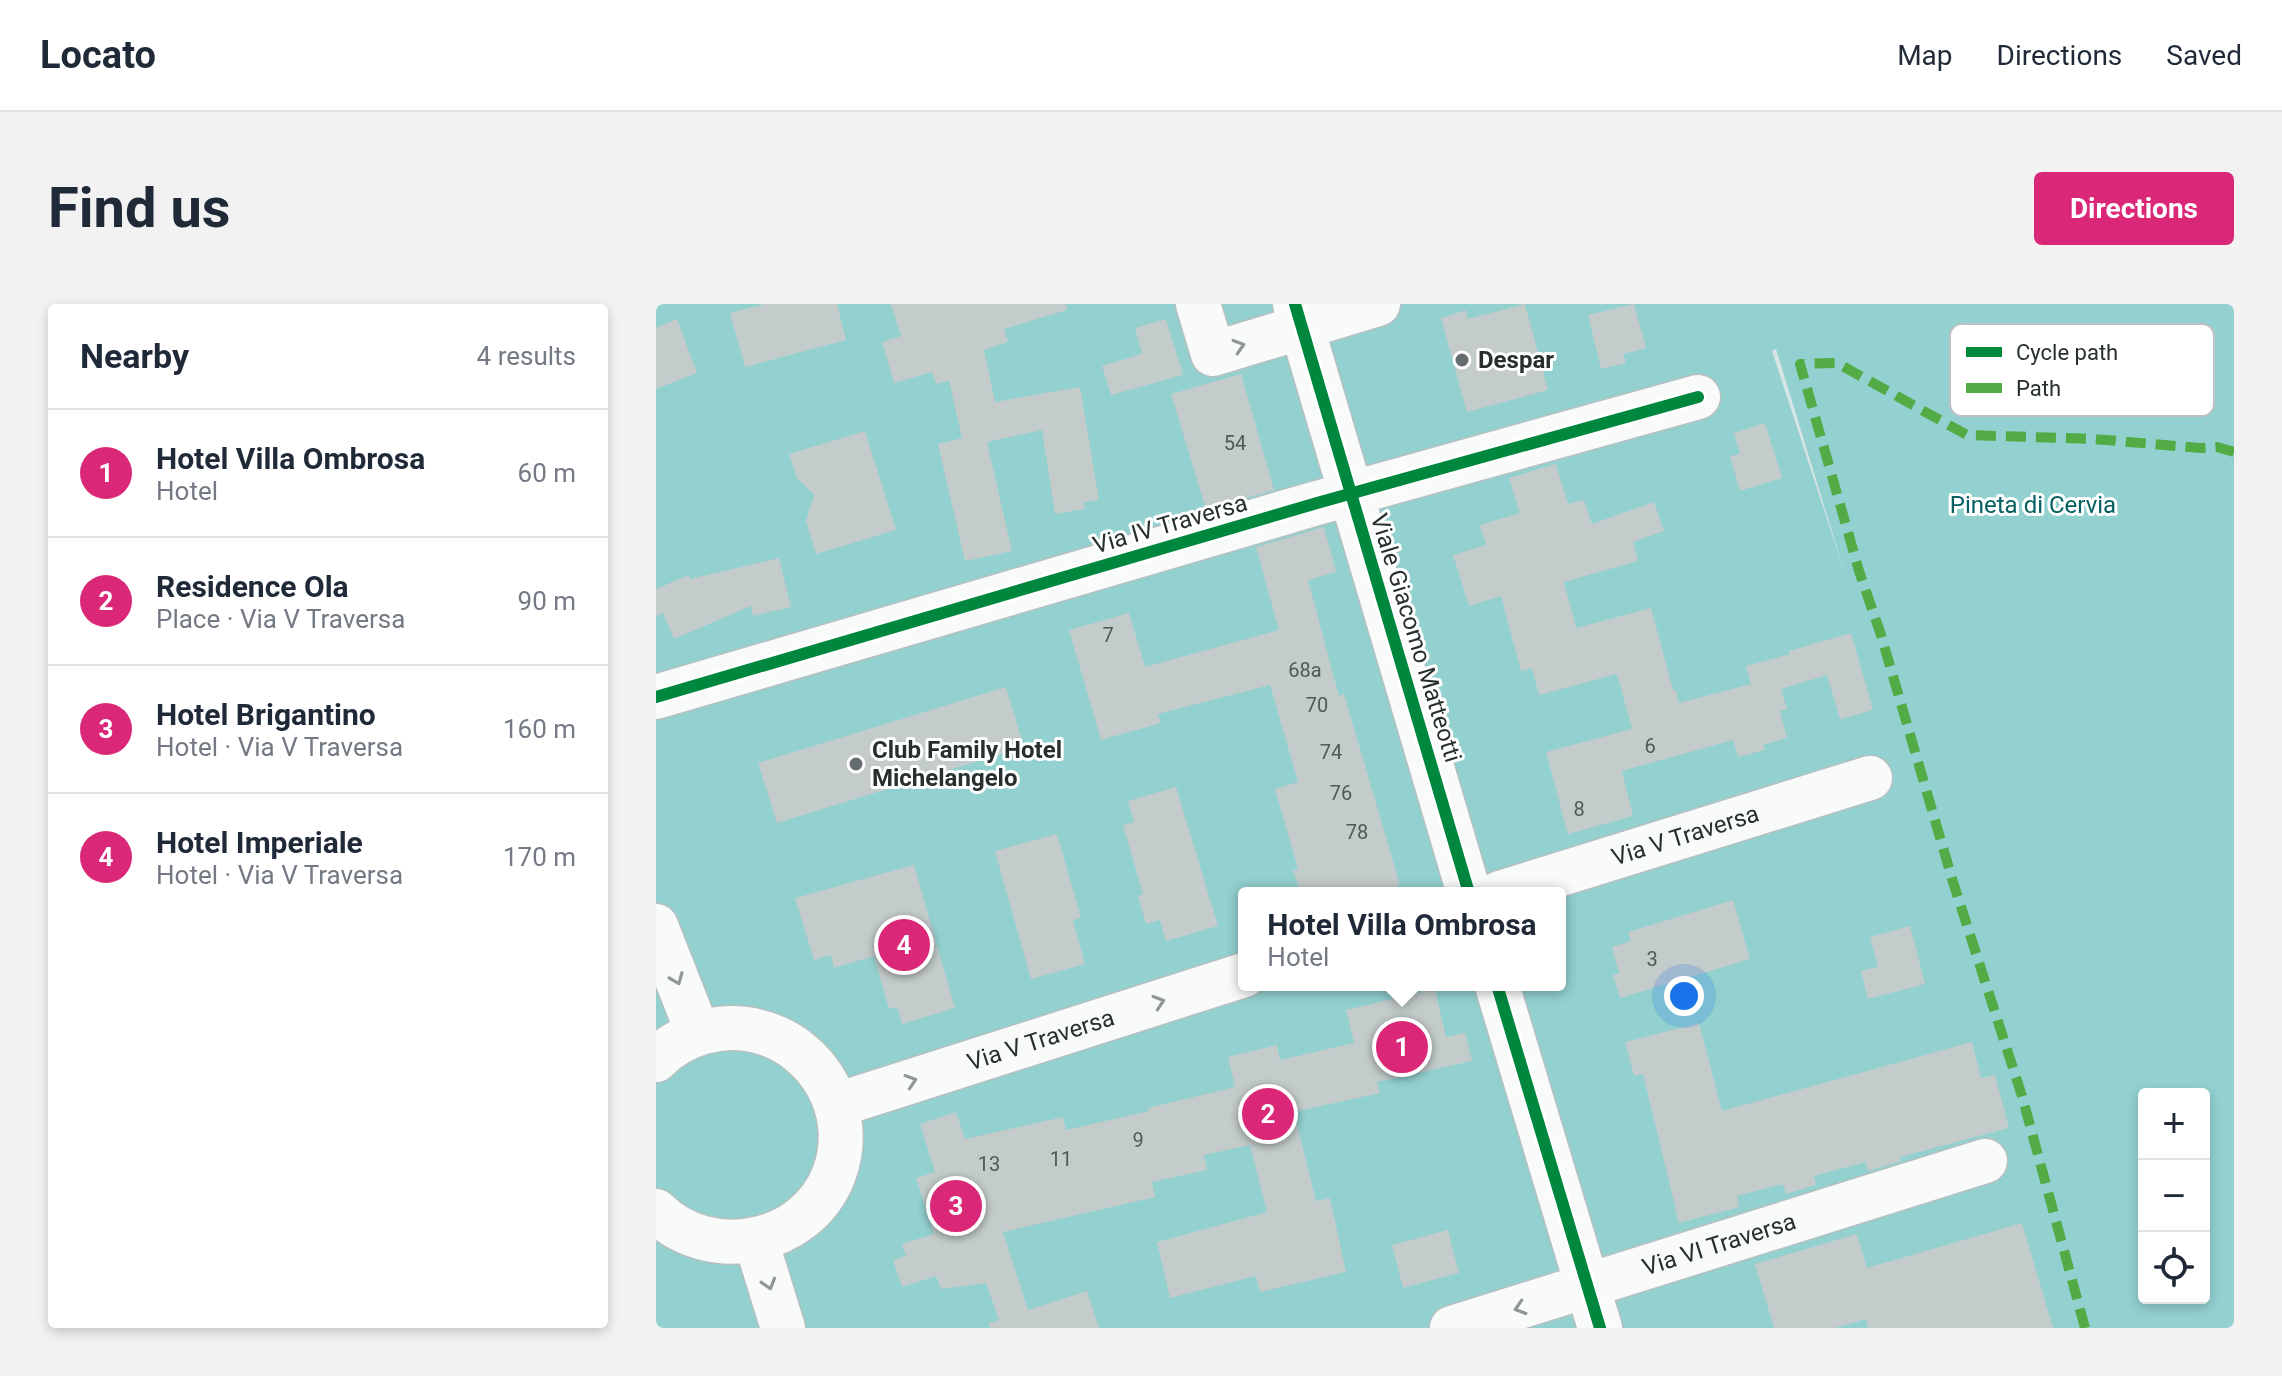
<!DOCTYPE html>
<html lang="en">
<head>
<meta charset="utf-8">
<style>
  :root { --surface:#fff; --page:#f2f2f3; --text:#1f2937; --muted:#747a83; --line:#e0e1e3; --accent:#db2777 }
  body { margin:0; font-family:Roboto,sans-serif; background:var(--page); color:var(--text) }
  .controls { position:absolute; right:24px; bottom:24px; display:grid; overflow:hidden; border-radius:8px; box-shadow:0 4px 12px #0003 }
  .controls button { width:72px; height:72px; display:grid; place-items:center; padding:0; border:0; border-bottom:2px solid var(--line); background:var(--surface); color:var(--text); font:40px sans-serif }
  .you { position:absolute; left:1028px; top:692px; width:28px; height:28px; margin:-20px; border:6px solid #fff; border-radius:50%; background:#1a73e8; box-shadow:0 0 0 12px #1a73e833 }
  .badge { display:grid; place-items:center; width:52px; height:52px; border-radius:50%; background:var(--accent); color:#fff; font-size:26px; font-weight:700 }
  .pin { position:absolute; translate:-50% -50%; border:4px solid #fff; box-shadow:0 2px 8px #0006 }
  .popup { position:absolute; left:582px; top:583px; width:328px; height:104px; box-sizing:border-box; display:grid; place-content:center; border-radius:8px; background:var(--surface); filter:drop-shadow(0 2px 6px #0005); font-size:26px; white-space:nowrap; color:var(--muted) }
  .popup b { font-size:30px; color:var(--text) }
  .popup::after { content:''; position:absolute; left:50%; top:100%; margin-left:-16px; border:16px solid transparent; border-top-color:var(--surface) }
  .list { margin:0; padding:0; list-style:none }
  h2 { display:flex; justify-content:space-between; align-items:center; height:104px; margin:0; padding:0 32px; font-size:34px }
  h2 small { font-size:26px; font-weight:400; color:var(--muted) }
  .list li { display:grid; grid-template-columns:52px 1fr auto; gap:24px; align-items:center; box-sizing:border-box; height:128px; padding:0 32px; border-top:2px solid var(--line) }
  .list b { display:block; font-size:30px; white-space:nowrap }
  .list p { margin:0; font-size:26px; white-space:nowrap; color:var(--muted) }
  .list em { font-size:26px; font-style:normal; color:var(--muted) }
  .icon { flex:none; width:44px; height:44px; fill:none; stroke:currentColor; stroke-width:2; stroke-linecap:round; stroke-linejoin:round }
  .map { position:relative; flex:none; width:1578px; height:1024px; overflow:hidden; border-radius:8px }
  header { display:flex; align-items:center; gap:48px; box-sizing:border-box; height:112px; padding:0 40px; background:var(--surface); border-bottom:2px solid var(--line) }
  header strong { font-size:38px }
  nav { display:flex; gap:44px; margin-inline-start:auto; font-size:28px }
  .intro { display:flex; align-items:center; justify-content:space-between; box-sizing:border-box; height:192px; padding:0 48px }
  h1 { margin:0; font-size:56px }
  .button { padding:20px 36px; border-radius:8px; background:var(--accent); color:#fff; font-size:28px; font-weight:700 }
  main { display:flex; gap:48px; padding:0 48px }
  aside { flex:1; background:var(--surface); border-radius:8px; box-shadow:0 4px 12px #0003 }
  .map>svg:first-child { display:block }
  .forest { fill:#93d0d0; fill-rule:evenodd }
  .building { fill:#c3cbcb }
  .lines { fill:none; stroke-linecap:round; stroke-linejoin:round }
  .minor-casing { stroke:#b7c0c0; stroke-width:47 }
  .minor { stroke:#f9fbfb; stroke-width:44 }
  .quiet { stroke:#53ab45; stroke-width:10; stroke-dasharray:20 10; stroke-linecap:butt }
  .cycleway-casing { stroke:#fff; stroke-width:17 }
  .cycleway { stroke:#00873e; stroke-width:12 }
  .oneway { stroke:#909595 }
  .poi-dot { fill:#656e6e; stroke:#fff; stroke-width:3 }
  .labels { text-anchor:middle; stroke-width:6; stroke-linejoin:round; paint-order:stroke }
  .number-label { font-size:20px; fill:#505858 }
  .poi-label { font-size:24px; font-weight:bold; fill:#272f2f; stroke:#fff; text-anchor:start }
  .park-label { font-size:24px; fill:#035f60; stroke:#fff }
  .street-label { font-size:24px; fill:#272f2f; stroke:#fff }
  .key { fill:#fff; stroke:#bec1c1; stroke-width:2 }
  .key-label { font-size:22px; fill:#272f2f }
</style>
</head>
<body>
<header>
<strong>Locato</strong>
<nav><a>Map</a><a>Directions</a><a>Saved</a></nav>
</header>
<div class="intro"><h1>Find us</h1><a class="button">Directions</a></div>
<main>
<aside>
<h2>Nearby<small>4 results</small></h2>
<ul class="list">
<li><span class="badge">1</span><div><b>Hotel Villa Ombrosa</b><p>Hotel</p></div><em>60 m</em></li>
<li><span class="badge">2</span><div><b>Residence Ola</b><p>Place · Via V Traversa</p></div><em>90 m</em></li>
<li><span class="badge">3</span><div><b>Hotel Brigantino</b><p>Hotel · Via V Traversa</p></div><em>160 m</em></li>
<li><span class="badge">4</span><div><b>Hotel Imperiale</b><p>Hotel · Via V Traversa</p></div><em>170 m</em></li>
</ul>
</aside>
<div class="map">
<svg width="1578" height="1024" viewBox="0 0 1578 1024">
  <rect width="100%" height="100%" fill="#d8e4e4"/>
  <path class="forest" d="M0 0H1578V1024H0ZM1119 45H1120L1189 270 1116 47ZM588 589H904V681H588ZM1488 790H1548V994H1488Z"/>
  <path class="building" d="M109 0H181L190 36 89 63 74 9Z
    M235 0H410L411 6 348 25 352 38 328 46 339 98 424 83 443 196 428 198 429 205 399 210 386 126 331 138 356 247 309 257 282 140 306 134 293 77 280 80 276 68 238 79 226 38 245 32Z
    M869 0 892 86 811 108 785 14 810 6 812 15Z
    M978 0 990 44 967 50 970 59 945 65 932 11Z
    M21 15 41 69 0 85V24Z
    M510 15 527 71 455 91 446 62 486 50 479 24Z
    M585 70 618 186 550 205 515 90Z
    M1109 119 1126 174 1084 187 1074 152 1084 150 1078 129Z
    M209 127 240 226 160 250 150 217 158 191 141 174 133 150Z
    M900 160 912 200 928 196 936 220 998 198 1008 227 977 238 982 257 908 278 920 324 995 304 1017 386H1020L1023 399 1095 380 1090 362 1134 350 1133 347 1195 329 1217 406 1184 415 1171 371 1125 385 1131 405 1124 407 1131 434 1107 441 1109 446 1082 453 1077 436 966 467 977 512 912 530 890 448 976 425 961 370 883 391 876 364 865 367 845 292 813 302 797 251 830 241 824 221 864 209 853 174Z
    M668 223 680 268 652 276 683 392 688 390 744 581 719 589H644L637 566 642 565 619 485 642 478 614 381 502 410 505 419 445 436 413 326 473 309 489 363 623 326 600 243Z
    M123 254 135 303 97 312 95 302 18 335 7 309 0 312V285L33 271 34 275Z
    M350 383 368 443 121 519 102 459Z
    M520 483 562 622 510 637 504 616 490 620 482 592 487 590 467 521 478 518 472 497Z
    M401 530 425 614 417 616 429 660 375 675 339 547Z
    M258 561 299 704 246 720 241 703 233 705 218 652 178 664 175 651 158 656 139 594Z
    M1077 596 1094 655 964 694 957 671 963 669 956 643 975 637 972 628Z
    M1254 622 1269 680 1212 695 1205 667 1222 663 1214 633Z
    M779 685 790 733 809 729 816 757 721 778 724 789 638 808 660 897 674 894 690 968 604 988 600 972 514 994 501 938 611 908 594 841 548 851 551 866 496 878 499 893 347 928 372 1006 431 987 443 1024H334L333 1019 343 1016 330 979 285 985 280 972 246 983 237 956 250 952 246 940 278 930 260 874 279 868 264 820 300 808 309 835 407 813 410 826 493 807 492 804 579 783 572 753 621 741 624 756 698 739 690 706Z
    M1043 719 1066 807 1316 738 1325 774 1339 771 1353 824 1244 853 1245 857 1212 867 1210 858 1158 872 1160 881 1130 890 1127 880 1081 892 1083 903 1023 919 987 770 978 772 969 738Z
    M1366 919 1397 1024H1212L1210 1015 1179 1024H1118L1099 960 1201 930 1211 964Z
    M792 926 803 969 747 984 736 941Z"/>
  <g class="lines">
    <g class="minor-casing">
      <g id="minor">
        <path d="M542 0 557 50 722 0"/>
        <path d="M639 0 813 589"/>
        <path d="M0 393 661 199 1042 93"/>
        <path id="s1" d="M844 589 1214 474"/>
        <path d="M0 622 42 729"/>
        <path d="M841 681 944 1024"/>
        <path d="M0 756C25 730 65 718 101 727 163 742 201 809 178 870 151 942 53 960 0 907"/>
        <path id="s2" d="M181 801 588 671"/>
        <path d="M100 937 127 1024"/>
        <path id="s3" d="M796 1024 1329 857"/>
      </g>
    </g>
    <use href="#minor" class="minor"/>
    <path class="quiet" d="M1429 1024 1366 792 1297 578 1225 331 1203 267 1144 60 1181 59 1311 131 1438 135 1544 144 1561 143 1578 148"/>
    <g class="cycleway-casing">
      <path id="cycleway" d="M639 0 813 589
        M0 393 661 199 1042 93
        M841 681 944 1024"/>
    </g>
    <use href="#cycleway" class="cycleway"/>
  </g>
  <defs><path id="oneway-chevron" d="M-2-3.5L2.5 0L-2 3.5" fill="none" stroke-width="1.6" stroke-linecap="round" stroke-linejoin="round" transform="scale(2)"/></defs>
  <g class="oneway">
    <use href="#oneway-chevron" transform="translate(583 42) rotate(-17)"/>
    <use href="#oneway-chevron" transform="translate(21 675) rotate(68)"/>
    <use href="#oneway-chevron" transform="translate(503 698) rotate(-18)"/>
    <use href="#oneway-chevron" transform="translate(255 777) rotate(-18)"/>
    <use href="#oneway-chevron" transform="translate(113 980) rotate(73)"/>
    <use href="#oneway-chevron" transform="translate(864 1004) rotate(163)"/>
  </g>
  <g class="poi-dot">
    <circle cx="806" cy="56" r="8"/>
    <circle cx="200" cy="460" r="8"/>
  </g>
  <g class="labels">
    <g class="number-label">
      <text x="579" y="146">54</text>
      <text x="452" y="338">7</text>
      <text x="649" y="373">68a</text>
      <text x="661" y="408">70</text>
      <text x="994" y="449">6</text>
      <text x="675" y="455">74</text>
      <text x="685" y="496">76</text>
      <text x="923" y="512">8</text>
      <text x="701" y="535">78</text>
      <text x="996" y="662">3</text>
      <text x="482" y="843">9</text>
      <text x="405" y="862">11</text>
      <text x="333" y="867">13</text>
    </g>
    <g class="poi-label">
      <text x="822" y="64">Despar</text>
      <text x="216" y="454">Club Family Hotel<tspan x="216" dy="28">Michelangelo</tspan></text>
    </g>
    <g class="park-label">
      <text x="1377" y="209">Pineta di Cervia</text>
    </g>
    <g class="street-label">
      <text transform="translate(514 220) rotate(-16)" y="8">Via IV Traversa</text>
      <text transform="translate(760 334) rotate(73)" y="8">Viale Giacomo Matteotti</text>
      <text dy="8" stroke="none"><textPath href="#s1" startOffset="194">Via V Traversa</textPath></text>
      <text dy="8" stroke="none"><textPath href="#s2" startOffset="214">Via V Traversa</textPath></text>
      <text dy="8" stroke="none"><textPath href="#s3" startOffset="280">Via VI Traversa</textPath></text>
    </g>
  </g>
  <rect x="1294" y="20" width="264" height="92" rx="12" class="key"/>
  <rect x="1310" y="43" width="36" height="10" fill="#00873e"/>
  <rect x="1310" y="79" width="36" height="10" fill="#53ab45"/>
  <g class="key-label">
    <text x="1360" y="56">Cycle path</text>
    <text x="1360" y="92">Path</text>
  </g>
</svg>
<div class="controls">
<button>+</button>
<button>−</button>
<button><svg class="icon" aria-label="locate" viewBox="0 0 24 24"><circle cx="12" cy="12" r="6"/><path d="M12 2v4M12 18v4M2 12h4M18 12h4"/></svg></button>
</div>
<div class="you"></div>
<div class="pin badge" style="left:746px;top:743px">1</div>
<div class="popup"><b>Hotel Villa Ombrosa</b>Hotel</div>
<div class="pin badge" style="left:612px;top:810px">2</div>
<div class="pin badge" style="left:300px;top:902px">3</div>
<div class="pin badge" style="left:248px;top:641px">4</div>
</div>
</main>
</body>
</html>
